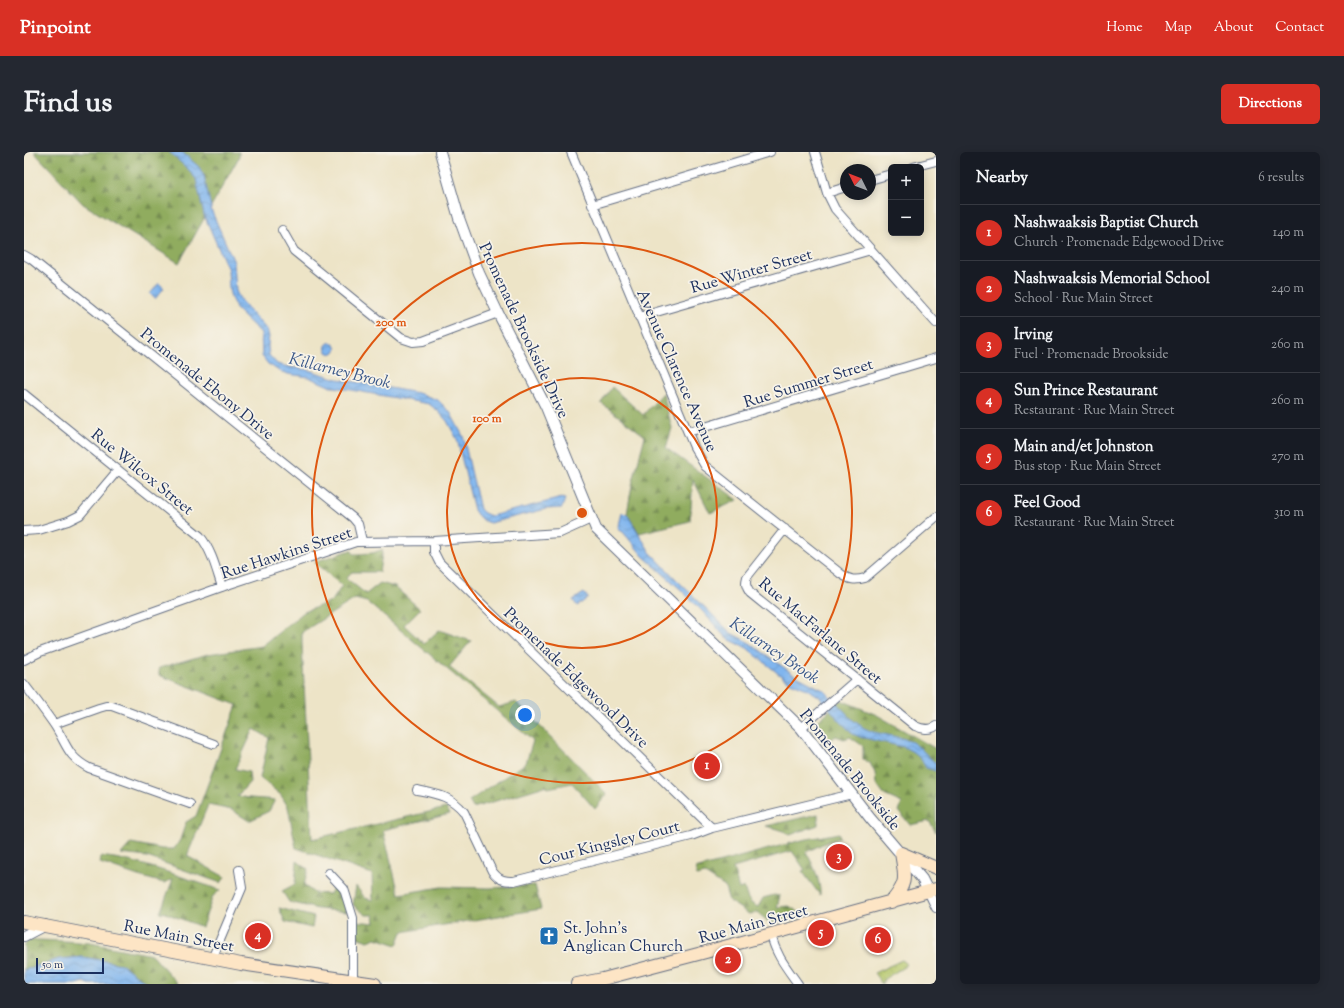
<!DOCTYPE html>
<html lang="en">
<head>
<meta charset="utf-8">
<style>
  :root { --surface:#171b24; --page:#242831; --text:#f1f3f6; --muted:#9ea1a6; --line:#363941; --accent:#d93025 }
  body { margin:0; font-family:"Sorts Mill Goudy",serif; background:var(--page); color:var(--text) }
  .controls { position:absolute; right:12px; top:12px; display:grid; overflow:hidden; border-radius:6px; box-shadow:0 2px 10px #0003 }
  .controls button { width:36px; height:36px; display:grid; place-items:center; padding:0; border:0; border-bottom:1px solid var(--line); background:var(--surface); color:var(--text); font:20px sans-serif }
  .compass { position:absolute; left:816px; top:12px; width:36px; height:36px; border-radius:50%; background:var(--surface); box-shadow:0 2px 10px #0003; rotate:312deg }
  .scale { position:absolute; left:12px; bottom:10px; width:68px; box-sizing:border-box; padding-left:4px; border:2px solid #1b2f5e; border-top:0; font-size:11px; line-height:14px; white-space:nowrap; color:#1b2f5e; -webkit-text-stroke:3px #f7f3e8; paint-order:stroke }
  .you { position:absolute; left:501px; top:563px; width:14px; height:14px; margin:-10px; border:3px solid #fff; border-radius:50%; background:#1a73e8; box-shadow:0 0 0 6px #1a73e833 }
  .badge { display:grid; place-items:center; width:26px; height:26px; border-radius:50%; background:var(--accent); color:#fff; font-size:13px; font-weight:700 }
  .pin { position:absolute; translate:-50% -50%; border:2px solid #fff; box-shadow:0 1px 4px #0006 }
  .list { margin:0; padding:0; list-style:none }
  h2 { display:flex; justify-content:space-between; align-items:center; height:52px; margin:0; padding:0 16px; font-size:17px }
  h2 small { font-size:13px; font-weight:400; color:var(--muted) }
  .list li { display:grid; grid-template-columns:26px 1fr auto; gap:12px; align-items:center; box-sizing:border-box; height:56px; padding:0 16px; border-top:1px solid var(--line) }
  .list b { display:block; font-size:15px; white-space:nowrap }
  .list p { margin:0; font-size:13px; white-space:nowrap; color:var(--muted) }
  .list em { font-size:13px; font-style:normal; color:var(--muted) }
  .map { position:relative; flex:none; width:912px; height:832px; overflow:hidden; border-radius:6px }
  header { display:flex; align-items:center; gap:24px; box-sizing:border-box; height:56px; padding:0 20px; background:var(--accent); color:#fff }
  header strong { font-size:19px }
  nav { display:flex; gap:22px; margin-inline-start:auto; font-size:14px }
  .intro { display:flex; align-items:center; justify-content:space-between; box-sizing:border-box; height:96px; padding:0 24px }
  h1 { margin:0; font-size:28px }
  .button { padding:10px 18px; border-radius:6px; background:var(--accent); color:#fff; font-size:14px; font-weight:700 }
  main { display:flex; gap:24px; padding:0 24px }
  aside { flex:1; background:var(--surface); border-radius:6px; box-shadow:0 2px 10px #0003 }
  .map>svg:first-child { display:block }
  .green { fill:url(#green-dots); stroke:#687b64 }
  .forest { fill:url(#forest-firs); stroke:#566e5e }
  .water { fill:url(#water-waves); stroke:#4e72a6 }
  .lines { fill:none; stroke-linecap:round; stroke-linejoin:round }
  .minor-casing { stroke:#646e83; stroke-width:10 }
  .tertiary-casing { stroke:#646e83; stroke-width:12 }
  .secondary-casing { stroke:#646e83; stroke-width:14 }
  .minor { stroke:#fff; stroke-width:8 }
  .tertiary { stroke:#fff; stroke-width:10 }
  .secondary { stroke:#fde5c5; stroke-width:12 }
  .ring { fill:none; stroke:#de5710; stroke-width:2 }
  .labels { text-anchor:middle; stroke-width:3.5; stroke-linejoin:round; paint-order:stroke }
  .street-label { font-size:16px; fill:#1b2f5e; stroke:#f7f3e8 }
  .poi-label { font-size:16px; fill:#1b2f5e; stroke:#f7f3e8; text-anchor:start }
  .water-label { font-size:17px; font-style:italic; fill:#395789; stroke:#f7f3e8 }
  .centre { fill:#de5710; stroke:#f7f3e8; stroke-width:2 }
  .ring-label { font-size:12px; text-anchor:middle; font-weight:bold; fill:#de5710; stroke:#f7f3e8; stroke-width:3.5; stroke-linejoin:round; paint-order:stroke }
</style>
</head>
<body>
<header>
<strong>Pinpoint</strong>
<nav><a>Home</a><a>Map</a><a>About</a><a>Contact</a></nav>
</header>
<div class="intro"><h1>Find us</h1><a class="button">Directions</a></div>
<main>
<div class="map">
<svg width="912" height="832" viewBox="0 0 912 832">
  <defs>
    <pattern id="green-dots" width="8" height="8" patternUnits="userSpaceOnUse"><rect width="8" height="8" fill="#b5c76a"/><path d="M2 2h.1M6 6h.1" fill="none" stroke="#9bab5e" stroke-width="1.8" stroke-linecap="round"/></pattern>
    <pattern id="forest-firs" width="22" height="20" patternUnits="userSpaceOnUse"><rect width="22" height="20" fill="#90ac5e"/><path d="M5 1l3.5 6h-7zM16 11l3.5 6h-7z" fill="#758c51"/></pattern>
    <pattern id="water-waves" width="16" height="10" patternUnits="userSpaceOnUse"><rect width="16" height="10" fill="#80b5ee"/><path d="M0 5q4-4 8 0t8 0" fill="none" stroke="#6894c4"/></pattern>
  </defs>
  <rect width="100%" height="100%" fill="#f7f3e8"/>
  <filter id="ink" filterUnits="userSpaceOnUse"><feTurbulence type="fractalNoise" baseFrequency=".025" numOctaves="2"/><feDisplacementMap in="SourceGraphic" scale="8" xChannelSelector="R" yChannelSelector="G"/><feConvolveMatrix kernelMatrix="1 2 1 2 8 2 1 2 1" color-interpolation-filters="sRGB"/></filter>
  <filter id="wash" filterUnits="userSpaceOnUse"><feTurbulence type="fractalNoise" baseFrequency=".012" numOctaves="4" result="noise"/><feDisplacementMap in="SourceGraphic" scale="16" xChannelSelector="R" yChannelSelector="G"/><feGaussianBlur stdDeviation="0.9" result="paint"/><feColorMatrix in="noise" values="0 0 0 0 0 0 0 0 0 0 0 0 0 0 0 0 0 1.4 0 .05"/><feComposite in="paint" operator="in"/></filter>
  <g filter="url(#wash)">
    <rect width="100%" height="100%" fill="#ede4c7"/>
    <path class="green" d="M878 808 882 811 880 815 860 827 858 832 850 821Z"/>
    <path class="forest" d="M10 0H215V5L155 111 59 52Z
      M588 235 619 263 639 241 648 276 642 296 714 348 686 361 669 327 666 369 615 381 603 362 608 333 621 284 577 251Z
      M359 397 355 420H328L322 426 342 442 356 431 371 435 396 457 380 473 400 492 415 478 447 489 425 515 475 555 492 550 583 642 571 657 548 631 524 636 521 634 449 656 445 649 502 611 509 589 343 450 331 447 278 480V492L288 687 422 656 426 662 359 678 375 742 417 735 466 736 511 733 517 757 378 780 373 793 352 786 344 789 332 785 331 769 351 771 350 763H342L329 753 332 734 341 746 349 748 348 722 272 696 264 655 257 643 236 626 245 586 230 577 211 617 225 620 226 630 213 644C225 647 238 646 251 648L245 659 225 669 208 658 184 653 163 704 201 725 197 731 123 705 97 702 107 691 138 697H150L156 688 162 670 172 664 213 553 135 523V516L184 502 238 494 280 460 308 449 318 434 290 410 327 398 330 402 349 401Z
      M817 548 853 563 912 597V680L905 669 886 673 875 659 878 651 860 643 852 632 851 621 846 611 839 607V594L826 585 820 587 812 584 801 591 790 579 795 568Z
      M794 662V673L766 683 760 679 742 674Z
      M815 681 816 686 803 690 782 700C789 712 797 729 796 743L778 719 781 718 768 699 709 716 715 737 720 735C723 745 724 751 734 755L739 746 750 743 756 744 753 755 765 754 779 763 747 772 733 760 725 762 705 749 701 735 681 722 673 724 671 717 778 688Z
      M77 704C118 709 157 725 196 738L189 744 178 775 139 760 138 762 136 761 149 727 140 731 114 724 76 711Z
      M273 709 284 717 280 733 290 741 306 742 310 734 319 741 323 760 294 757 265 750 258 739 271 732Z
      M255 756 290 765 288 776 261 770Z
      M13 788 40 789 66 791 128 803 154 832H124L120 829 77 809 59 805 35 807 0 818V792L5 789Z"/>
    <path class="water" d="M145 0H158L175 15 180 24 188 60 210 110 212 139 217 149 243 178 245 184 244 194 245 203 253 212 260 214 284 218 314 227 394 241 414 248 426 260 439 284 456 357 460 361 467 364 538 346 541 347 538 356 522 357 466 371C458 369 454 365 450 358L433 287 423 269 414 259 405 252 305 234 284 225 264 222 255 219 244 212 238 204 237 181 213 158 207 146 205 137 204 118 180 63 172 27 165 18Z
      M135 131 140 136 131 147 126 142Z
      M301.5 196a5.5 5.5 0 1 1 11 0a5.5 5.5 0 1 1-11 0Z
      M598 361 603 362 626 400 653 428 707 481 726 491 769 522 801 539 830 569 840 576 849 580 878 586 888 590 896 596 909 609 912 611V619L902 616 897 607 889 600 880 595 836 585 829 582 815 568 796 545 785 538 762 528 723 496 702 486 680 461 655 436 619 404 599 380 594 377Z
      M560 441 564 446 553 454 549 448Z
      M59 805 97 812 124 832H66L60 830 52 832H0V818L35 807Z"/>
  </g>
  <g filter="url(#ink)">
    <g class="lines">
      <g class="minor-casing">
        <path id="minor" d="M547 0 670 295 681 314 817 422C826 428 831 429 841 426L912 365
          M791 0 803 41 811 57 912 171
          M889 15 912 9
          M846 28 867 22
          M803 41 822 35
          M568 53 746 0
          M258 78 270 99 377 186 389 190 399 189 474 161
          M0 103 7 107 329 366 334 372 338 389
          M615 165 847 98
          M0 242 176 384C188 399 192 417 198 435
          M664 280 912 206
          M761 377 723 425C721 432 722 435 726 441L891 574C898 577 905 579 912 574
          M0 379 15 378 44 369 56 363 94 318
          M410 389V400L415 410 688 676
          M0 508 16 500 206 432 332 390 410 389 536 381 567 367
          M0 532C10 545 20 558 29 571 43 591 42 604 65 616L166 652
          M30 572 75 556 82 554H88L190 592
          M777 576 833 527
          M393 638C413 642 427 644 440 660L468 719C475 728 479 729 490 729L667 684 688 676 828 642
          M305 721 320 737 329 766V829
          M904 739 912 756
          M747 783C752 803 762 815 774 832
          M188 807 218 736 215 718"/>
      </g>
      <g class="tertiary-casing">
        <path id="tertiary" d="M416 0 435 66 455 121 474 161 522 255 572 377 777 576 846 666 898 727 904 739
          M0 784 21 773"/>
      </g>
      <g class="secondary-casing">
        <path id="secondary" d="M877 701 912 716
          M867 750C884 730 881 726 877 701
          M0 770 217 812 351 832
          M553 832 579 827 678 801 912 737"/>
      </g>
      <use href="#minor" class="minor"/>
      <use href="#tertiary" class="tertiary"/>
      <use href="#secondary" class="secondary"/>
    </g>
  </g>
  <g class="ring">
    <circle cx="558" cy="361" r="135"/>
    <circle cx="558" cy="361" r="270"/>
  </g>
  <defs>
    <g id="church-square" transform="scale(1)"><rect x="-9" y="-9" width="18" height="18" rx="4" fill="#1f6fb2" stroke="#f7f3e8"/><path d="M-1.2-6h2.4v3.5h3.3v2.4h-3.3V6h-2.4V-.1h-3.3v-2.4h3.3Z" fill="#fff"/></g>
  </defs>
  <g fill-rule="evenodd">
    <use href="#church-square" x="525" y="784"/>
  </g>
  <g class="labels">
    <g class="street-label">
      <text transform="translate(727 118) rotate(-16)" y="6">Rue Winter Street</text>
      <text transform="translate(501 178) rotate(65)" y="6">Promenade Brookside Drive</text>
      <text transform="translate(654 218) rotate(66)" y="6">Avenue Clarence Avenue</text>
      <text transform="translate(784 230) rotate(-17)" y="6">Rue Summer Street</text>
      <text transform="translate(184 231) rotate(39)" y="6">Promenade Ebony Drive</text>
      <text transform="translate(119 319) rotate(39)" y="6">Rue Wilcox Street</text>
      <text transform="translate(262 400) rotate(-18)" y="6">Rue Hawkins Street</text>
      <text transform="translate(797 478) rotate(40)" y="6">Rue MacFarlane Street</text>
      <text transform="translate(553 525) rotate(44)" y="6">Promenade Edgewood Drive</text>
      <text transform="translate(827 617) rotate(51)" y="6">Promenade Brookside</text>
      <text transform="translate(585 690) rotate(-14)" y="6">Cour Kingsley Court</text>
      <text transform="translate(729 771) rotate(-15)" y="6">Rue Main Street</text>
      <text transform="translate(155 783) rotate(11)" y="6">Rue Main Street</text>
    </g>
    <g class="poi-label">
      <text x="539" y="781">St. John's<tspan x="539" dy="18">Anglican Church</tspan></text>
    </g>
    <g class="water-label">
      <text transform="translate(316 218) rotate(14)" y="6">Killarney Brook</text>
      <text transform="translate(751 498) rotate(34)" y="6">Killarney Brook</text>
    </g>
  </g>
  <circle cx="558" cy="361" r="6" class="centre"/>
  <g class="ring-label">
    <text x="367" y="174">200 m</text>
    <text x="463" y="270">100 m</text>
  </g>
</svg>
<div class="controls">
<button>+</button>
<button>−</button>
</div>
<svg class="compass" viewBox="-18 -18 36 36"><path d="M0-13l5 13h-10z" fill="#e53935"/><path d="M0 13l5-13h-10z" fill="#9ea1a6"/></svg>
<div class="scale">50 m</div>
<div class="you"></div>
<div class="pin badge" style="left:683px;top:614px">1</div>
<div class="pin badge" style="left:704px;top:808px">2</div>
<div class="pin badge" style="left:815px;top:705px">3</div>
<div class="pin badge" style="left:234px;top:784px">4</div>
<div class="pin badge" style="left:797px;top:781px">5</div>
<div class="pin badge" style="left:854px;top:788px">6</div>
</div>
<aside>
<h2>Nearby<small>6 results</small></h2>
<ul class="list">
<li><span class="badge">1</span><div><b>Nashwaaksis Baptist Church</b><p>Church · Promenade Edgewood Drive</p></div><em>140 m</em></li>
<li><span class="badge">2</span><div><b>Nashwaaksis Memorial School</b><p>School · Rue Main Street</p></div><em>240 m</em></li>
<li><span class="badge">3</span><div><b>Irving</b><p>Fuel · Promenade Brookside</p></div><em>260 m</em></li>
<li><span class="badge">4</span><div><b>Sun Prince Restaurant</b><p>Restaurant · Rue Main Street</p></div><em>260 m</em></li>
<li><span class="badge">5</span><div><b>Main and/et Johnston</b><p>Bus stop · Rue Main Street</p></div><em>270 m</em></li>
<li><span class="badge">6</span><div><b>Feel Good</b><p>Restaurant · Rue Main Street</p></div><em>310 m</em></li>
</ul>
</aside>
</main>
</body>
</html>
